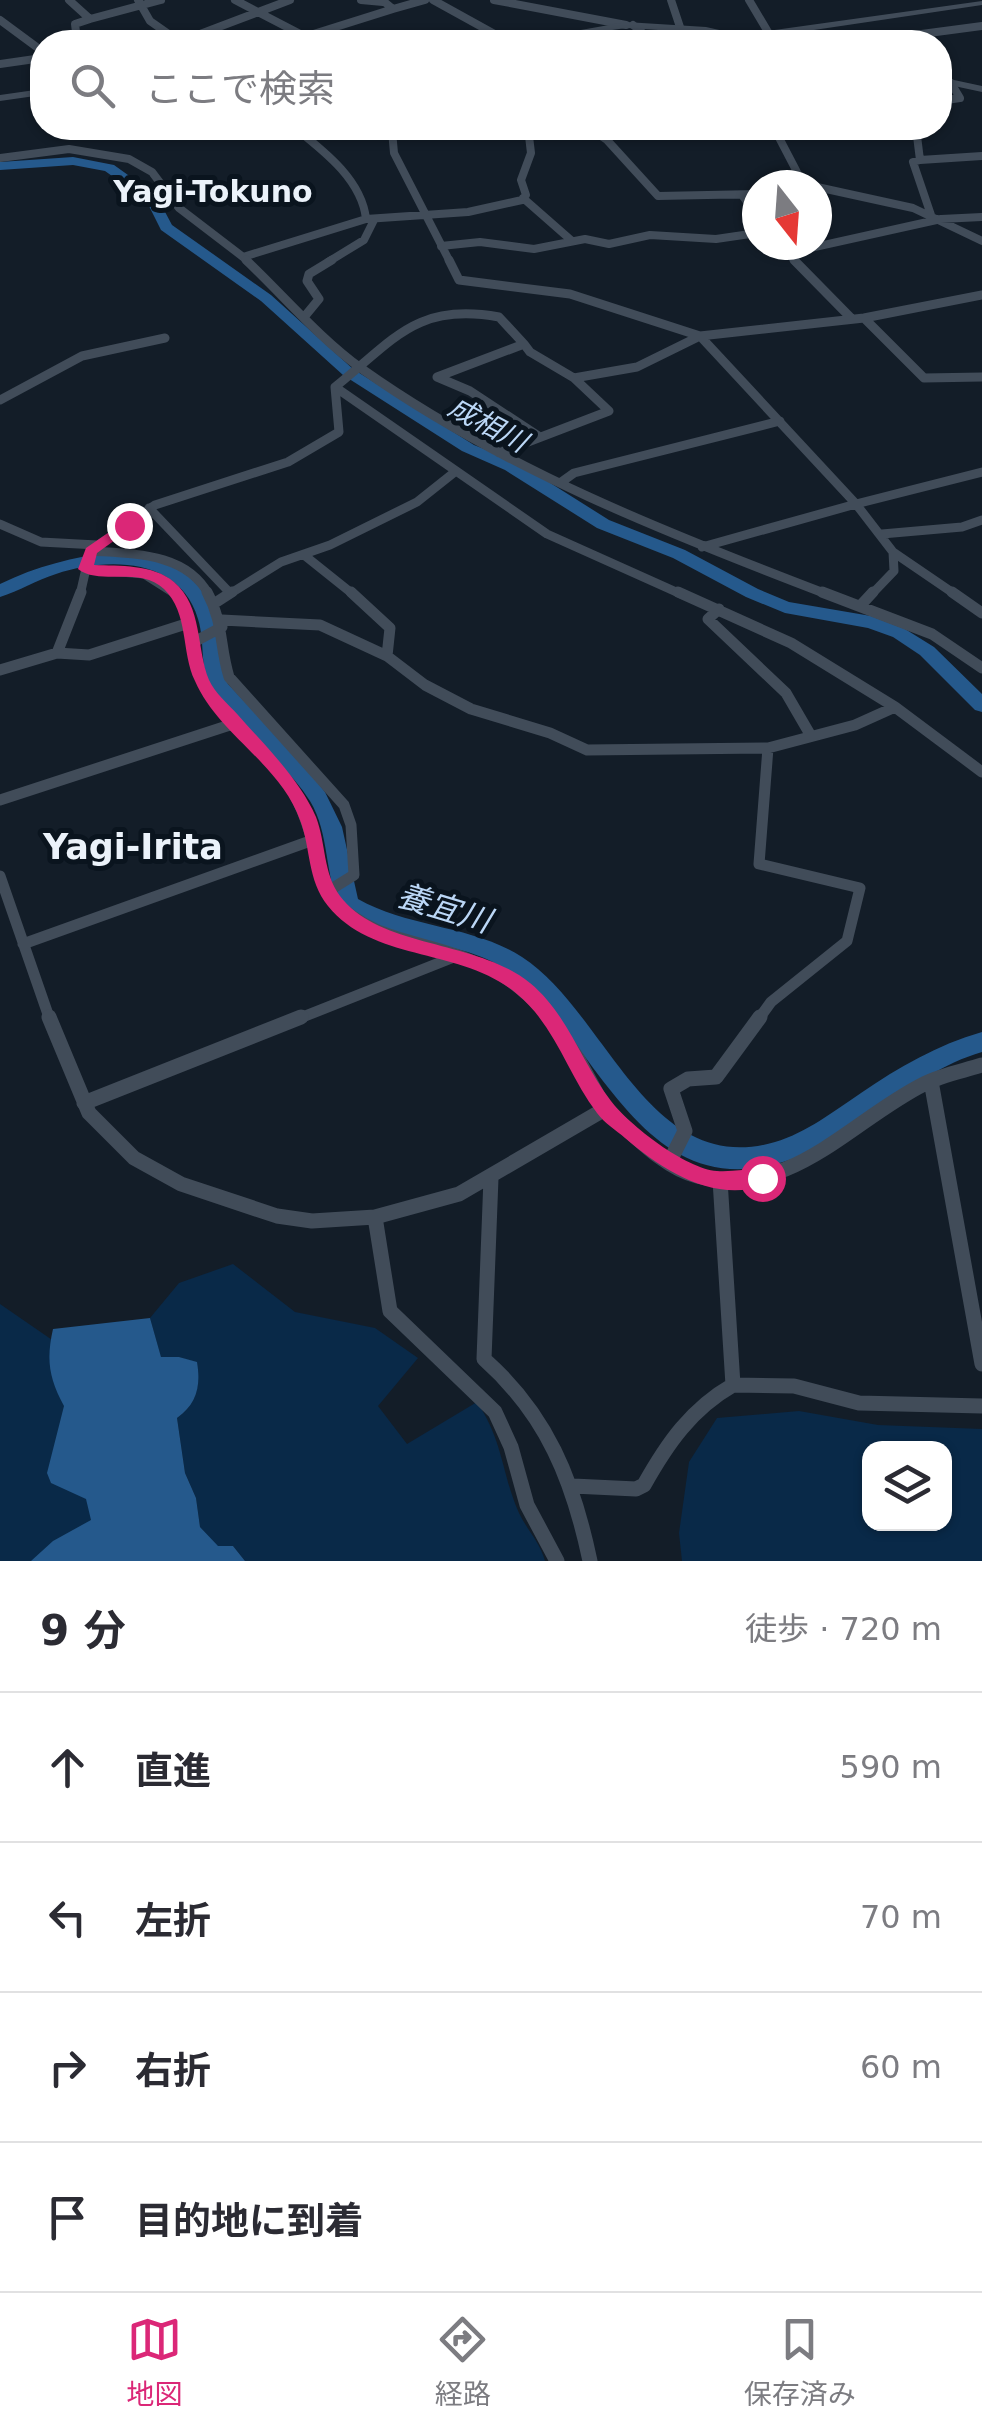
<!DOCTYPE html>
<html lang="ja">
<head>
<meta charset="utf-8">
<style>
  :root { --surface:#fff; --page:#f7f7f7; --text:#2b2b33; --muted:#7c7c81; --line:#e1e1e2; --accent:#db2777 }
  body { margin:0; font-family:"DejaVu Sans","Noto Sans JP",sans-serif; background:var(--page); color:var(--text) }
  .controls { position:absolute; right:30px; bottom:30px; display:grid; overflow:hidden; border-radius:20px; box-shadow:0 2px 8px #0004 }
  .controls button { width:90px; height:90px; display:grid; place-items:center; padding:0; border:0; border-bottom:2px solid var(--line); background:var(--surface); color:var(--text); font:50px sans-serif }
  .compass { position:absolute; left:742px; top:170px; width:90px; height:90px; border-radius:50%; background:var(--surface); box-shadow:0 2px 8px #0004; rotate:163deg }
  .stop { position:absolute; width:30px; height:30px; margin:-22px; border:8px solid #db2777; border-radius:50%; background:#fff }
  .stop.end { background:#db2777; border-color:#fff; box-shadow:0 2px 10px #0008 }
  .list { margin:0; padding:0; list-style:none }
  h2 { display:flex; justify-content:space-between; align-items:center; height:130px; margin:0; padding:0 40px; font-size:42px }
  h2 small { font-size:32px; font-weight:400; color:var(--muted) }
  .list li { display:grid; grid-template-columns:65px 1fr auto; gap:30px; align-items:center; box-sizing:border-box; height:150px; padding:0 40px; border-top:2px solid var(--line) }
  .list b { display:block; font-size:38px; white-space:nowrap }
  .list em { font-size:32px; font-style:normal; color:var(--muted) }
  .icon { flex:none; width:55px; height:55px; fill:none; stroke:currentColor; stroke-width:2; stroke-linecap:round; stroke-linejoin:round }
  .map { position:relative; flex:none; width:982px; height:1561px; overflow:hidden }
  .search { position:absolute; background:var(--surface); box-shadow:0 2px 8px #0004; left:30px; right:30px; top:30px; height:110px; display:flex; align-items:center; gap:25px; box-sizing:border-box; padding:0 35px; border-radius:40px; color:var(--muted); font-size:38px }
  .sheet { height:730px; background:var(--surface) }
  nav { display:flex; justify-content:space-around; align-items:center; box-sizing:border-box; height:140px; border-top:2px solid var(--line); background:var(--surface); font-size:28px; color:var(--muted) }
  nav a { display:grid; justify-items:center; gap:5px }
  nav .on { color:var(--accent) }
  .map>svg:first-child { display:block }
  .green { fill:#092948; fill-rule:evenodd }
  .water { fill:#25598c }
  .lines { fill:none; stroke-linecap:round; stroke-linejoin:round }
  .river { fill:#25598c; fill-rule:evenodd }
  .minor-far3 { stroke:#414c59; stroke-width:8 }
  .minor-far2 { stroke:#414c59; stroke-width:9 }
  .minor-far1 { stroke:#414c59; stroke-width:11 }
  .minor { stroke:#414c59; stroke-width:15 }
  .secondary { fill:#414c59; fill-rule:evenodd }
  .route { fill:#db2777 }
  .labels { text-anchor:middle; stroke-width:10; stroke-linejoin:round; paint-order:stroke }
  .far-water-label { font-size:28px; font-style:italic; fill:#bbd7f6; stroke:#0a141e }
  .far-quarter-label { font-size:30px; font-weight:bold; fill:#ebf2fa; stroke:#0a141e }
  .water-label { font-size:32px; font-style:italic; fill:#bbd7f6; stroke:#0a141e }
  .quarter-label { font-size:35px; font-weight:bold; fill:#ebf2fa; stroke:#0a141e }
</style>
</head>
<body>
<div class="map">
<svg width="982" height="1561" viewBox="0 0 982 1561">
  <rect width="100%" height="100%" fill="#131d28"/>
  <path class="green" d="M233 1264 295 1312 375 1328 418 1358 378 1406 407 1444 477 1402C504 1443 501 1472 519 1513 527 1530 540 1542 545 1561H245L233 1546 218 1547 200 1527 196 1498 185 1473 177 1418C197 1404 200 1386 197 1363L179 1357 161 1358 150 1318 179 1283Z
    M0 1304 116 1384 216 1561H0Z
    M799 1411 878 1425 982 1429V1561H682L679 1533 689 1462 717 1418ZM944 1448V1524H870V1448Z"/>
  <path class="water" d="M150 1318 161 1357H179L197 1362C201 1386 197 1404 177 1418L185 1473 196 1498 200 1527 218 1546H233L245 1561H31L53 1541 91 1520 86 1499 51 1483 47 1473 64 1406C49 1378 46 1360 53 1329Z"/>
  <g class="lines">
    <path class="river" d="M73 157 114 165 156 195 172 225 271 295 353 369 474 445 517 462 609 520 685 550 758 589 789 602 871 616 905 629 934 647 982 694V712L975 710 920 655 893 637 868 628 785 613 746 597 673 558 597 528 505 470 462 451 343 375 261 301 161 230 146 200 105 171 73 165 0 170V162Z
      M114 552C163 556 210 574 218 630 221 649 219 666 228 684L299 759 325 792 342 827 358 899C409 928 472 925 522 957 607 1012 648 1179 775 1142 806 1133 834 1111 861 1093 899 1067 937 1045 982 1032V1052C906 1074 853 1144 776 1164 639 1200 597 1040 511 973 482 951 445 947 411 938 386 932 364 923 341 910 324 875 330 834 310 801 284 760 241 733 214 693 198 669 206 645 198 619 180 557 107 557 56 574 37 580 19 591 0 597V584C37 566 73 557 114 552Z"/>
    <path class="minor-far3" d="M138 0 150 21 180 42
      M235 0 306 37
      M361 0 383 2
      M433 0 509 42
      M494 0 626 25
      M671 0 680 27
      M749 0 774 42
      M393 9 425 0
      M90 19 161 0
      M0 20 42 51
      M633 25 654 42
      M65 42 76 32 75 24 90 19 69 0
      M179 42 290 0
      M288 42 393 9 382 0
      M861 42 982 26
      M0 64 42 58
      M940 101 960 98 951 83
      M295 128C324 151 362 180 366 219
      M296 128H430
      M589 128 607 140 658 196 757 194
      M774 128 798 174 813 185
      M916 128 920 160 913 162 931 215
      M392 131 394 153 450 262
      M0 158 69 149 129 159 152 172 179 208 243 257
      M920 160 982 156
      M817 187 913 208 982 241
      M742 195 757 215
      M523 198 572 241
      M782 245 796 262
      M441 246 480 242 534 249 585 239 609 244 650 235 716 239 757 233
      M788 253 941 219 982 217
      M248 262 243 257 366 219 468 212 522 200 526 195 521 180 531 153 528 128
      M328 262 364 240 374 220"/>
    <path class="minor-far2" d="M246 260C283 295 320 339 362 369 503 469 669 534 829 595
      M449 260 459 280 570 294 700 336 856 504 982 472
      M794 260 852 319
      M305 316 319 299 307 281 309 274 332 260
      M864 318 924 378 982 377
      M335 387 547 534 683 595
      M335 387C394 340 416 302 499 317L524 344
      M0 400 82 356 165 338
      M540 437 470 391 437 377 524 344 530 352 574 378
      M499 453 609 411 574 378 637 367 700 336 864 318 982 295
      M560 483 574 473 780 421
      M149 508 230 593
      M0 524 41 542 97 545
      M882 534 962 527 982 520
      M702 547 856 504 893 552 956 595
      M90 551C132 554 186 552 209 595
      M304 555 354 595
      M85 569 144 574 177 595
      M80 595 90 551 155 505 288 462 339 432 335 387
      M228 595 281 562 330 545 417 502 456 471
      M871 595 894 571 893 552"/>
    <path class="minor-far1" d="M81 592 57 653 89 655 189 623
      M175 592C199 621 189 664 209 694 229 724 260 746 282 775 310 812 313 854 330 896
      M207 592C224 624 219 644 229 677L344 805 351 825 354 875 333 888 331 898C374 940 411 937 464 957 499 970 527 992 551 1020
      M351 592 390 628 387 656
      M678 592 791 643 895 707 982 772
      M822 592 932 634 982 668
      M952 592 982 613
      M215 603 232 592
      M861 605 873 592
      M719 609 708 619 786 693 811 736
      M222 620 320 625 387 656 425 685 471 709 550 733 587 750 768 748 855 725 895 707
      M192 643 222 627
      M0 670 57 653
      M0 800 236 723
      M0 876 50 1020
      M23 944 313 840
      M295 1020 459 955
      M758 1020 771 1002 847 941 860 888 759 864 768 748"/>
    <path class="minor" d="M49 1017 89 1113 134 1158 181 1184 277 1216 312 1221 375 1217
      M549 1017 579 1061 605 1109 459 1194 375 1217 390 1311 495 1412 511 1447 527 1505 557 1561
      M931 1081 982 1364
      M84 1103 301 1017
      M605 1109C632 1132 662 1167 697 1176 790 1200 850 1121 924 1084 941 1075 963 1071 982 1065
      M669 1163 685 1131 671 1089 688 1079 716 1077 760 1017
      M491 1178 484 1359C547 1415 573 1480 590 1561
      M733 1385 794 1386 859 1403 982 1406
      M573 1486 636 1489 644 1485C667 1444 691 1409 733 1385L720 1180"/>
    <path class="secondary" d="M982 1V5L760 38 756 35 760 32Z
      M626 22 706 27 773 42H758L706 33 626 28 530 42H513Z
      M940 77 982 86V92L940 83Z
      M42 89V95L0 101V95Z"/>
  </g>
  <path class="route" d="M124 522 136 525 97 553 94 565C119 566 153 564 174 582 203 607 196 648 209 680 215 693 228 704 238 715 265 746 299 778 316 817 326 843 323 873 340 896 380 949 476 939 530 983 568 1014 582 1064 611 1101 629 1125 686 1169 717 1171 731 1172 747 1169 762 1168L769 1171V1184C715 1204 665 1172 625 1138 616 1130 604 1123 597 1113 568 1075 555 1025 517 994 462 947 374 963 328 906 307 880 311 848 300 820 280 764 218 734 195 681 181 652 189 613 164 589 140 566 100 586 78 569L86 548Z"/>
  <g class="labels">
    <g class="far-water-label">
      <text transform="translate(488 424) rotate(28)" y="10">成相川</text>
    </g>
    <g class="far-quarter-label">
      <text x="213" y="202">Yagi-Tokuno</text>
    </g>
    <g class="water-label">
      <text transform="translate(444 908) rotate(17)" y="11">養宜川</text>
    </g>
    <g class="quarter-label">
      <text x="133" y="859">Yagi-Irita</text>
    </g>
  </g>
</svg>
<div class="controls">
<button><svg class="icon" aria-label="layers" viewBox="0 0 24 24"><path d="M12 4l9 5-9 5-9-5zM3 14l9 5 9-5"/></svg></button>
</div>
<svg class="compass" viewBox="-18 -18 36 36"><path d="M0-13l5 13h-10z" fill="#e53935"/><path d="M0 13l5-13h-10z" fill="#7c7c81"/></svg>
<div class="stop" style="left:762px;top:1178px"></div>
<div class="stop end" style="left:129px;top:525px"></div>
<div class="search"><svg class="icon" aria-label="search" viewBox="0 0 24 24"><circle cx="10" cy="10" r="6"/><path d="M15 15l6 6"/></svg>ここで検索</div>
</div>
<section class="sheet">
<h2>9 分<small>徒歩 · 720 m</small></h2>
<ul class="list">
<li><svg class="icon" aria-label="ahead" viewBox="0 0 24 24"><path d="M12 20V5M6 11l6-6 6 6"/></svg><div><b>直進</b></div><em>590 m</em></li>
<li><svg class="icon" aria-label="left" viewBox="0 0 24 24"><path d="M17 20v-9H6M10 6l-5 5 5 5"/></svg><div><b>左折</b></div><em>70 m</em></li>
<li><svg class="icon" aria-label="right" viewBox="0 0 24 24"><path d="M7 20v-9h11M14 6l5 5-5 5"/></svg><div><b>右折</b></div><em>60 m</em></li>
<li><svg class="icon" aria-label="arrive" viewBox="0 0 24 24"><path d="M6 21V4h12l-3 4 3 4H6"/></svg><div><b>目的地に到着</b></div></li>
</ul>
</section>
<nav>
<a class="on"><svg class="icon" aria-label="map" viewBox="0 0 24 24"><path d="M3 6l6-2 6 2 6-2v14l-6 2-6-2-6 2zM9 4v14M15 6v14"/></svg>地図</a>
<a><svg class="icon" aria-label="directions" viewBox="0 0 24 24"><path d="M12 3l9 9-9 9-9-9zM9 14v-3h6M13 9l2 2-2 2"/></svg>経路</a>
<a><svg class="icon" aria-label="saved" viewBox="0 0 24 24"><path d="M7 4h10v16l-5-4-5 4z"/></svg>保存済み</a>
</nav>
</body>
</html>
